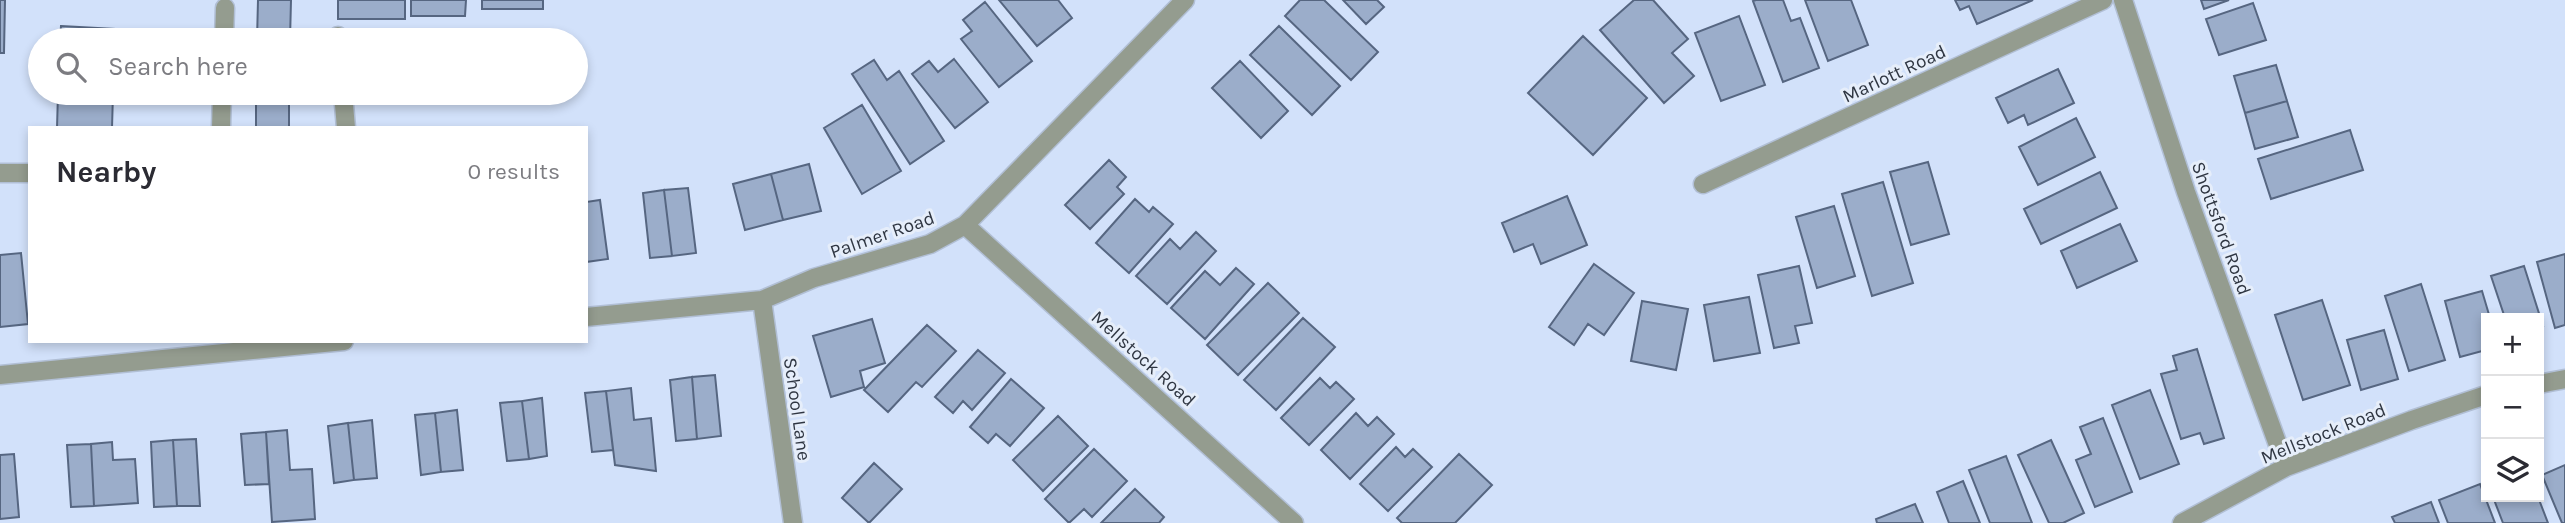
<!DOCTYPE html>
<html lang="en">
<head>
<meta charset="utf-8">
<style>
  :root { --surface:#fff; --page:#f7f7f7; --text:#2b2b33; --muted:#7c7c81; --line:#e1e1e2 }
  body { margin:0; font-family:Karla,sans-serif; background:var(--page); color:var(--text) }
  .controls { position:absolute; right:21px; bottom:21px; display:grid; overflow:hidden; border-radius:0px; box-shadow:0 4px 10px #0003 }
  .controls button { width:63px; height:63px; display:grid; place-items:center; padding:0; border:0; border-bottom:2px solid var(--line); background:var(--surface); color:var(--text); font:35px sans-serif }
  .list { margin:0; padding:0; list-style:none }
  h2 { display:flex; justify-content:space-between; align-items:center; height:91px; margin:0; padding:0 28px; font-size:30px }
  h2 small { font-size:23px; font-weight:400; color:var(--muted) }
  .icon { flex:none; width:38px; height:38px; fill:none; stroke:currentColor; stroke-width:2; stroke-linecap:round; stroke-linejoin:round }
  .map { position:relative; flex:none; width:2565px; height:523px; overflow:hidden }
  .search { position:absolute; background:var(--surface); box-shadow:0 4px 10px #0003; left:28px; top:28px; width:560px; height:77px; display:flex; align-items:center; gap:18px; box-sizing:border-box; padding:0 24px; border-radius:38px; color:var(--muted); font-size:26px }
  .panel { position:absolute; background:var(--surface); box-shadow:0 4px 10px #0003; left:28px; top:126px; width:560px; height:217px; border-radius:0px }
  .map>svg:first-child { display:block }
  .building { fill:#9badca; stroke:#566681; stroke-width:2 }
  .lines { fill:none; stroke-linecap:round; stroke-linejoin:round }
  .minor-casing { stroke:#b1bfd5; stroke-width:21 }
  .minor { stroke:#949c8f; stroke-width:18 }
  .labels { text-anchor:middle; stroke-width:6; stroke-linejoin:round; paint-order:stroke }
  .street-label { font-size:19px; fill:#2f3642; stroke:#e6eefa }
</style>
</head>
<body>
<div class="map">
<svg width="2565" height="523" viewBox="0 0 2565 523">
  <rect width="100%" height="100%" fill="#d2e1fa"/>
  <path class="building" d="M0 0H5L4 53H0Z
    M258 0H291L290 40H257Z
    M338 0H405V19H338Z
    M411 0H466L465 16H411Z
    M482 0H543V9H482Z
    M999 0H1058L1072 18 1037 46Z
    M1300 0H1324L1378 52 1351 80 1285 16Z
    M1343 0H1377L1384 7 1366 24Z
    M1634 0H1653L1688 39 1672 53 1694 76 1664 103 1600 30Z
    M1756 0H1783L1791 21 1800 18 1819 68 1783 82 1753 1Z
    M1805 0H1851L1868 45 1828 61Z
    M1955 0H2033L1977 24 1969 6 1960 10Z
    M2201 0H2229L2204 9Z
    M985 2 1032 61 999 87 961 39 972 31 963 20Z
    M2253 3 2266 40 2219 55 2206 19Z
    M1739 16 1765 85 1721 101 1695 33Z
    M61 26 115 29V40H60Z
    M1279 26 1340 86 1312 115 1250 55Z
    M1583 36 1647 98 1593 155 1528 93Z
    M954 59 988 102 955 128 912 74 929 61 938 72Z
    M874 60 887 80 899 71 944 141 910 164 852 74Z
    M1240 61 1288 111 1261 138 1212 88Z
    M2276 65 2287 101 2245 113 2234 76Z
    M2058 69 2074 103 2028 125 2024 115 2008 123 1996 98Z
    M58 93H113L112 128H57Z
    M256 93H289V128H256Z
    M2287 101 2298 137 2255 149 2245 113Z
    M862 105 901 171 862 194 824 128Z
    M2076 118 2095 157 2038 185 2019 147Z
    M2350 130 2363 170 2271 199 2258 159Z
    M1109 160 1126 177 1117 187 1124 194 1090 229 1065 205Z
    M1928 162 1949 234 1911 245 1890 172Z
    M809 164 821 211 783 220 771 174Z
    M2100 172 2117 208 2041 244 2024 209Z
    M771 174 783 220 745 230 733 184Z
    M1883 182 1913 283 1872 296 1842 194Z
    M688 188 696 253 672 256 664 190Z
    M664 190 672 256 650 258 643 193Z
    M1567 196 1587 245 1541 264 1533 244 1514 252 1502 223Z
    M1135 199 1149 212 1153 207 1173 224 1129 273 1096 243Z
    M600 200 608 259 586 262V202Z
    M1834 206 1855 276 1817 288 1796 217Z
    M2120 224 2137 261 2077 288 2061 251Z
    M1196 232 1216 251 1167 304 1136 276 1170 239 1180 249Z
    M21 253 28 324 0 327V255Z
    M2565 254V325L2555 328 2537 262Z
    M1594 264 1634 293 1604 335 1588 324 1574 345 1549 327Z
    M1799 266 1812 323 1795 326 1799 343 1774 348 1758 275Z
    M2524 266 2543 326 2539 327V318H2505L2491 276Z
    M1236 268 1254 284 1205 339 1171 308 1205 271 1220 285Z
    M1268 283 1299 313 1238 375 1207 345Z
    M2421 284 2445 360 2409 371 2385 296Z
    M2482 291 2490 318H2486V350L2460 357 2445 301Z
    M1749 297 1760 353 1714 361 1704 305Z
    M2322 300 2350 385 2303 400 2275 315Z
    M1642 301 1688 309 1676 370 1631 361Z
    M1303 318 1335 347 1276 410 1244 380Z
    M872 319 885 363 860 371 864 387 831 397 813 336Z
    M927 325 956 351 922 387 916 382 888 412 864 390Z
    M2384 330 2398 379 2361 390 2347 340Z
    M2197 349 2224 438 2204 444 2200 433 2181 439 2161 374 2177 370 2173 356Z
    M978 350 1005 373 972 410 963 401 953 413 935 397Z
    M715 375 721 436 697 439 692 377Z
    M692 377 697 439 676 441 670 380Z
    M1320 378 1330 388 1336 382 1354 399 1309 445 1281 418Z
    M1011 379 1044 408 1010 446 996 434 988 443 970 427Z
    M631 388 634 420 651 418 656 471 615 465 606 391Z
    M2150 390 2179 464 2140 479 2112 405Z
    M606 391 613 450 592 452 585 393Z
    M542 398 547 456 529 459 522 401Z
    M522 401 529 459 507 461 500 403Z
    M457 410 463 470 441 472 435 413Z
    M435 413 441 472 421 475 415 415Z
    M1356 413 1368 426 1377 417 1394 434 1350 479 1321 450Z
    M1058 416 1088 446 1043 491 1013 460Z
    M2103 418 2132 492 2095 507 2076 460 2091 454 2080 427Z
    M372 420 377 478 354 480 348 423Z
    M348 423 354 480 334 483 328 426Z
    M287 430 290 470 312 469 315 519 272 522 266 432Z
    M266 432 269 484 245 485 241 434Z
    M196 439 200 506H177L173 440Z
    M173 440 177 506 154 507 151 442Z
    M2051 440 2084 513 2063 523H2049L2018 455Z
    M112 442 113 460 135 459 138 503 94 506 91 444Z
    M91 444 94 506 71 507 67 445Z
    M1396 447 1405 457 1413 449 1432 467 1388 511 1360 484Z
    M1094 449 1127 481 1092 517 1084 509 1069 523 1045 499Z
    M14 454 19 517 0 519V455Z
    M1459 454 1492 485 1455 523H1402L1397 518Z
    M2006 456 2032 523H1990L1969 470Z
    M874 463 902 489 869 523 842 498Z
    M2565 465V523H2562L2542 475Z
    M1963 481 1980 523H1949L1937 492Z
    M2480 484 2495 523H2448L2439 500Z
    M1135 489 1164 517 1159 523H1101Z
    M2493 497H2538L2548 523H2503Z
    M2431 502 2439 523H2395L2392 517Z
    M1915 504 1923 523H1877L1876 519Z"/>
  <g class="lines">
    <g class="minor-casing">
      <path id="minor" d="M2123 0 2186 192 2286 467
        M338 36V40
        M224 40 225 8
        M343 93 346 128
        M221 128 222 93
        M0 173H30
        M1703 184 2103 0
        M965 225 1294 523
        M762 300 793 523
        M586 317 762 300 814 278 930 244 965 225 1185 0
        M0 375 344 341
        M2539 384 2565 379
        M2182 523 2286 467 2412 420 2486 395"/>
    </g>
    <use href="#minor" class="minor"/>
  </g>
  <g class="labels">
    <g class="street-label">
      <text transform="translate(1894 73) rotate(-25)" y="7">Marlott Road</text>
      <text transform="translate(2222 228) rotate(70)" y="7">Shottsford Road</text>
      <text transform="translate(882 234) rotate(-19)" y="7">Palmer Road</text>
      <text transform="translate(1144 358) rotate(42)" y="7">Mellstock Road</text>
      <text transform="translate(798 409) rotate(82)" y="7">School Lane</text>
      <text transform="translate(2323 433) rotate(-22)" y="7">Mellstock Road</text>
    </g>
  </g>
</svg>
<div class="controls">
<button>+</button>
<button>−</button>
<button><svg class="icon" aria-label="layers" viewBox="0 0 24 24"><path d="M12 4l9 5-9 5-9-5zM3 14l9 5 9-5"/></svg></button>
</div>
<div class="search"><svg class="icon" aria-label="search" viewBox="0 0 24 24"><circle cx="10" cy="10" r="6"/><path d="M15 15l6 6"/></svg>Search here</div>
<section class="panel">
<h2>Nearby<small>0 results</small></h2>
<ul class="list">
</ul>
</section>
</div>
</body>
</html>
